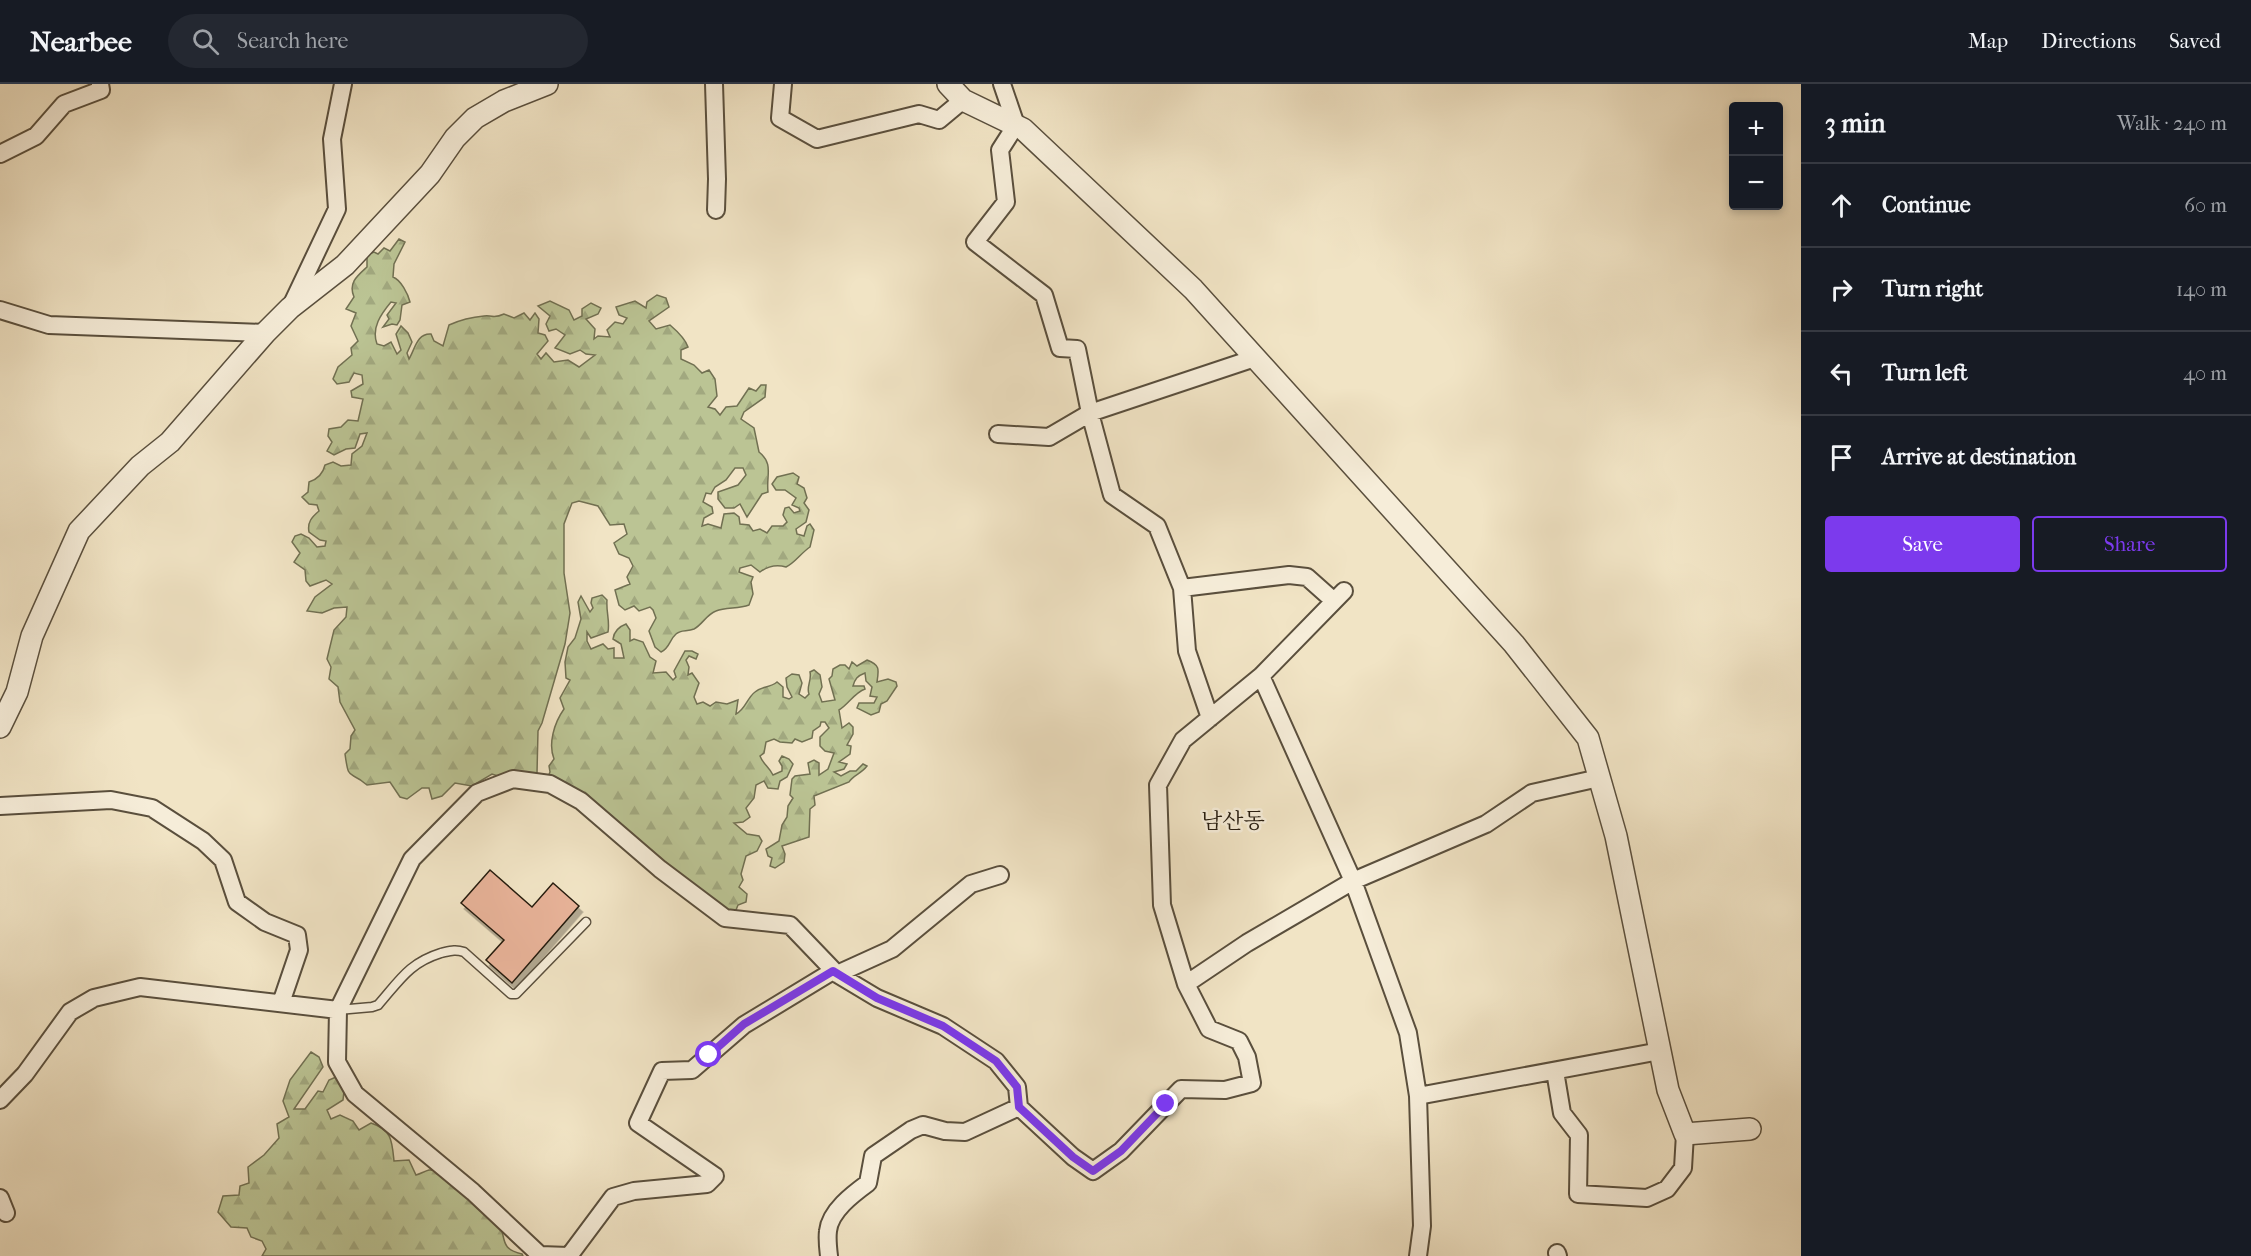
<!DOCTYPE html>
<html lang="en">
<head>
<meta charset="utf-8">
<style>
  :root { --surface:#171b24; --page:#242831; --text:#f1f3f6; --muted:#9ea1a6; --line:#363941; --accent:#7c3aed }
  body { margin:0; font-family:"IM FELL French Canon","Noto Serif KR",serif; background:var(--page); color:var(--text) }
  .controls { position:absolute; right:18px; top:18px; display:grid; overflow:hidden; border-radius:6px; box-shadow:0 3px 9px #0003 }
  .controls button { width:54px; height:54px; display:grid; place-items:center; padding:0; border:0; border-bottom:2px solid var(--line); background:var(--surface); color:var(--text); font:30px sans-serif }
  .stop { position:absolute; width:18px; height:18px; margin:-14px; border:4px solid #7c3aed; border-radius:50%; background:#fff }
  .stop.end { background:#7c3aed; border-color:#fff; box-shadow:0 2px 6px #0008 }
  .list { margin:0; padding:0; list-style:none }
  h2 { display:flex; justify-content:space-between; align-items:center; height:78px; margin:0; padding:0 24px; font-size:26px }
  h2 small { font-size:20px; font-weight:400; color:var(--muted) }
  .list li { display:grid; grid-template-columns:39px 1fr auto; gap:18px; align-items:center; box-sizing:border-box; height:84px; padding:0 24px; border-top:2px solid var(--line) }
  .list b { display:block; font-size:22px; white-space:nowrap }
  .list em { font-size:20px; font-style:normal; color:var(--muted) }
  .actions { display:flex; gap:12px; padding:18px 24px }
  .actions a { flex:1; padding:14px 0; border:2px solid var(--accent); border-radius:6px; text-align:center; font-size:21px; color:var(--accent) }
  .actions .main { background:var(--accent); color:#fff }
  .icon { flex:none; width:33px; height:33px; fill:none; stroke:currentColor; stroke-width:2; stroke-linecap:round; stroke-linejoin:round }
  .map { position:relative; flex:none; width:1801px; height:1172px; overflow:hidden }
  header { display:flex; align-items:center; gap:36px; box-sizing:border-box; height:84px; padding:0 30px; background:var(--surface); border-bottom:2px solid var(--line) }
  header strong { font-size:28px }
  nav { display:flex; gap:33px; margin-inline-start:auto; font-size:21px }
  .search { width:420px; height:54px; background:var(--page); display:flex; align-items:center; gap:15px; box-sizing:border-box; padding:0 21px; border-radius:33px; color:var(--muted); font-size:22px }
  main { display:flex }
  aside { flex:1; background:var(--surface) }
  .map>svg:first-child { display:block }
  .forest { fill:url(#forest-firs); stroke:#717052; stroke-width:1.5 }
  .building { fill:#e7b298; stroke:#271d10; stroke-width:1.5; filter:url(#shadow) }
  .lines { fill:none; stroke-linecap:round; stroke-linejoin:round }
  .service-casing { stroke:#5a4f3d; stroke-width:11 }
  .minor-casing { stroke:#5a4f3d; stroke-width:20 }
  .tertiary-casing { stroke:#5a4f3d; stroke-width:24 }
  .service { stroke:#f6edd9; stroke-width:8 }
  .minor { stroke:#f6edd9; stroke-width:16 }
  .tertiary { stroke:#f6edd9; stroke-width:21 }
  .route { stroke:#7c3aed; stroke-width:8 }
  .labels { text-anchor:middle; stroke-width:5; stroke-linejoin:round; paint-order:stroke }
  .quarter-label { font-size:22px; fill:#271d10; stroke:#f6edd9 }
</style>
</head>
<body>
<header>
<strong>Nearbee</strong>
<div class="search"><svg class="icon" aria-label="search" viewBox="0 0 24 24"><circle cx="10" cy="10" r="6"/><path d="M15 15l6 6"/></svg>Search here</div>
<nav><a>Map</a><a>Directions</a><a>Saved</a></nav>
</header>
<main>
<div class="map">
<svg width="1801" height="1172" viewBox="0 0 1801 1172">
  <defs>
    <pattern id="forest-firs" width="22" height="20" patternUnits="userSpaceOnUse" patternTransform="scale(1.5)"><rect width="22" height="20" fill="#bbc494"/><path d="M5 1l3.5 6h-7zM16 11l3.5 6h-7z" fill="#a1a87f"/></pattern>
    <filter id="shadow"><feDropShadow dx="3.5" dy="6" stdDeviation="0" flood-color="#0004"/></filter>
  </defs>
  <rect width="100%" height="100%" fill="#f1e4c5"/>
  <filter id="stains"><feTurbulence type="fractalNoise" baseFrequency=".00333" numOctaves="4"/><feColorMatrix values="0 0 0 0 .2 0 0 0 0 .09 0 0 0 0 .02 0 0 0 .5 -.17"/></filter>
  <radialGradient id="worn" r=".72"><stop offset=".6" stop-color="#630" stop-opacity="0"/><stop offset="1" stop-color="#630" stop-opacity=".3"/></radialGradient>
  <path class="forest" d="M399 155 405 158 394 180 393 193C401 196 408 210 410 218L402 221 400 236 397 241 392 240 383 243 389 235 387 231 396 219 391 218C381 230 371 244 377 260L384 262 391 258 397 270 401 266 396 250 401 242 408 249 412 258 407 269 409 275C415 265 417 249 431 250L434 257 443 262 449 241C460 236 472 233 484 232 494 231 493 235 504 230L514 234 524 229 530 236 535 229 539 235 538 249 545 251 548 257 537 270 541 275 546 269 554 278 568 276 579 283 595 271 586 270 580 266 570 270 555 264 565 251 556 245 549 247 546 240 550 232 538 222 550 217 569 226 574 236 582 232V225L591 219 601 224 598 230 586 235 595 245 594 255 598 252 610 253 607 246 615 238 623 240 627 234 619 231 616 223 635 217 646 224 647 218 657 211 666 214 669 223 649 237 656 245 670 241C677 247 685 254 688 263L681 266V275L694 281 702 289 709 286 715 295 717 312 708 323 715 325 720 331 726 323 737 322 749 304 756 307 761 301H766L765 313 744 328 741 335 754 344 759 368C774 380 766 391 768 408L762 410 747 433 740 420 734 424H725L718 415V408L738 401 746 391 743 384H735L726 396 715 403 711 410 706 409 703 418 712 423 713 429 704 434 702 442 708 440 721 444 724 430 734 429 739 433 740 440 749 441 753 447 760 445 767 449 772 442H783L787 438 783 431 785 424 789 423 794 429 800 427 799 424 792 421 796 414 785 406H776L772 400 777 393 793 389 799 393 797 400 804 404 807 414 804 419 809 426 806 438 796 445 797 450 804 452 807 442 810 440 814 446 810 463C801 469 795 479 786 483 776 480 768 482 760 488L751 481 740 484 739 488 753 493 751 498 753 510 749 521C738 525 726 523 716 527 707 530 702 541 694 545 687 548 681 545 676 550 669 556 670 564 661 568L655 563 649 547 656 534 653 526 650 523 639 527 634 522 625 526 619 521 615 506 630 500 627 493 633 482 629 474 619 470 614 459 627 450 624 440 610 441 598 422 579 417 572 419 564 440V489L570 529 565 560 542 639 538 647 537 689 504 694 492 690 472 702 455 699 442 712 432 715 429 704H422L407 715 400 713 390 698 367 701C349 685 349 699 345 670L350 665 351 652 355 646 340 618 338 603 329 595 331 583 327 575 334 546 346 533 347 523 334 524 322 529 307 527 315 513 332 500 326 496 310 502 306 497 305 486 294 478 300 469 292 458 295 452 301 450 309 454 317 463 325 462 326 457 320 456 309 448C307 438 312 433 319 427L317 421 309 420 302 413 308 408 309 398C318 395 323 390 325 381L333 378 341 382 351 381 352 370 362 362 367 349 360 350 355 364 346 365 334 371 327 367 332 358 328 352 329 345 341 343 348 336 358 337 363 315 352 313 351 307 363 300 362 291 354 289 349 298 337 300 333 295 338 283 352 271 351 264 358 257 351 242 356 229 346 225 354 213C348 199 357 192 367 183V171L374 168 378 170 384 164 390 167Z
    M602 511 607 516C606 528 610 537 608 548L591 554 587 548V557L591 565 603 560 608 565 614 564V574H624L621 560 613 555C614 547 618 543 626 540L630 546V557L634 555 643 558 650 573 656 577 653 589 666 588 673 596 676 593 674 587 685 567H692L698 570 696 575 689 572 686 576 689 583 688 591 692 589 699 599 694 613 697 620 703 618 710 622 716 618 727 620 738 616 736 630C745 626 747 614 755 608 762 602 770 604 777 598L783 603V613L789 615 792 613 787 603 786 594 792 590 799 591 802 599 799 610 805 614 809 610C806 603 812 596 810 588L814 586 820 591 822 603 819 610 822 618 835 616 829 595 832 592 833 585 840 581H845L849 585 852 578 857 582 867 576C880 581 879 585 877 598L888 595 896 598 897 602 887 617 881 620 879 628 871 631 857 624 859 619H874L877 613 870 612 872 603 866 597 865 589C857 592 855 595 853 602H864L865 605C854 609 849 620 839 626L842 644 849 639 853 643V650L847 661 851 662 850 670 839 678 847 680 844 685 834 688 841 692 850 687H856L863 680 867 682C861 690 853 691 849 698L814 712 815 721 810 725 809 753 782 762 785 770 784 778 775 784 770 782 772 774 768 772 766 765 779 757 782 741 787 733 788 722 793 714 790 711 792 695 795 692 810 690 808 679 814 676 819 679V691L828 685 834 669 825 667 820 662V653L829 644 825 638H821L820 642 813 647 812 654 802 658 795 655 792 659 780 658 774 655 766 658 764 669 760 672C763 680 769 683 773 691L782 687V682L779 677 782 672 789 675 793 680 787 693 780 697 778 705 768 704 764 697 756 701 754 714 746 724 750 733 743 738 734 739 747 750 759 752 762 757 757 767 746 772 741 790 743 796 739 803 747 810 746 818 738 821 736 826 728 829 548 693 550 688 549 682 554 675C548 660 554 639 564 625L560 614 570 596 566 594 565 578 568 563 575 554 581 535 578 518 581 512 590 528 593 524 591 519 592 514Z
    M311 968 319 973 323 983 294 1025H305L318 1007 323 1008 329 996 336 993 344 1007 343 1016 327 1026 331 1035 340 1031 353 1037 359 1046 371 1039C392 1046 392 1057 394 1077L409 1076 416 1091C420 1090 425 1087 429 1086 450 1085 462 1112 476 1123 482 1128 491 1131 496 1136 509 1151 496 1164 522 1170L523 1172H262L266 1165 262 1157 251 1153 247 1144 231 1143 218 1128 223 1112 239 1111 240 1102 249 1099 248 1083 264 1071 279 1054 277 1040 289 1033 283 1017 290 996Z"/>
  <path class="building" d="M490 786 532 823 553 799 579 822 512 899 486 876 504 856 461 819Z"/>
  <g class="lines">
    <g class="service-casing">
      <path id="service" d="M338 926 372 923 378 921C400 896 409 879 441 869 450 867 455 865 464 868L511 910H516L586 838"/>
    </g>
    <g class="minor-casing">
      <path id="minor" d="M714 0 717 95 716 126
        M783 0 780 34 817 55 919 30 939 36 963 16
        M1002 0 1016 41 1000 66 1006 118 975 158 1044 211 1060 264 1077 265 1090 329 1112 411 1157 442 1182 504 1187 567 1210 634
        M0 70 36 52 64 20 101 6 100 0
        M291 222 337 125 332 55 343 0
        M0 226 49 241 265 249
        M998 350 1049 353 1090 329 1255 274
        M1182 504 1289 491 1307 493 1334 517
        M1261 592 1353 797 1408 949 1418 1012 1422 1142 1418 1172
        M0 722 111 716 152 724 203 757 223 776 237 818 265 838 297 851 299 866 281 919
        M1000 791 971 800 892 865 837 890 790 841 725 834 660 785 581 717 550 700 513 695 477 709 412 775 338 926 337 978 355 1010 473 1108 540 1171 569 1172 613 1113 634 1107 707 1100 715 1092 638 1039 662 987 692 986 744 941 833 887 837 890 877 914 943 942 996 977 1017 1003 1019 1023 1073 1073 1093 1087 1121 1067 1181 1005 1225 1006 1252 999 1247 973 1239 957 1209 945 1186 900 1162 821 1158 701 1183 656 1261 592 1344 507
        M1186 900 1247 859 1353 797 1486 740 1532 709 1599 694
        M1555 987 1562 1029 1579 1051 1578 1110 1647 1114 1667 1105 1683 1084 1685 1050
        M1418 1012 1660 967
        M0 1016 25 990 70 928 94 914 140 903 338 926
        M0 1114 6 1129
        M1557 1169 1558 1172
        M829 1172C828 1164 827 1155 828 1147 830 1127 853 1110 868 1099L873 1072 911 1046 923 1041 945 1047 965 1048 1019 1023"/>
    </g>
    <g class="tertiary-casing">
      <path id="tertiary" d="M948 0 963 16 1023 45 1193 205 1514 560 1588 654 1616 752 1668 1006 1685 1050 1750 1045
        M0 643 17 608 32 552 79 447 140 382 170 358 265 249 290 224 345 181 430 90 455 54 475 34 504 17 547 0"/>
    </g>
    <use href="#service" class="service"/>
    <use href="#minor" class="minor"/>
    <use href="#tertiary" class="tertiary"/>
  </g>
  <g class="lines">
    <path class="route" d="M709 971 744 940 833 887 877 914 943 942 996 977 1017 1003 1019 1023 1073 1073 1093 1087 1121 1067 1166 1020"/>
  </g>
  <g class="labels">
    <g class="quarter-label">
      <text x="1233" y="744">남산동</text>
    </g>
  </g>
  <rect width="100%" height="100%" filter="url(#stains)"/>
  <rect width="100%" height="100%" fill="url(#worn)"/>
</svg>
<div class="controls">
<button>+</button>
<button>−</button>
</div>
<div class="stop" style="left:709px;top:971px"></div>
<div class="stop end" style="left:1166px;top:1020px"></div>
</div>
<aside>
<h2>3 min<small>Walk · 240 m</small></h2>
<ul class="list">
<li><svg class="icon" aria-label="ahead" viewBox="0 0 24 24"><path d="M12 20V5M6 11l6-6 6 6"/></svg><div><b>Continue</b></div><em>60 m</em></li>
<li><svg class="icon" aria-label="right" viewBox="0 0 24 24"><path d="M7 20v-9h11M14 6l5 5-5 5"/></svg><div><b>Turn right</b></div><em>140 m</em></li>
<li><svg class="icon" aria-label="left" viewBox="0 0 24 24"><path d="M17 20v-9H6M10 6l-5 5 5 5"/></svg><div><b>Turn left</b></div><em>40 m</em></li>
<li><svg class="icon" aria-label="arrive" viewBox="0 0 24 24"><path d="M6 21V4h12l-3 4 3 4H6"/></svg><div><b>Arrive at destination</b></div></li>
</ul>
<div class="actions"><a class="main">Save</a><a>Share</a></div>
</aside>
</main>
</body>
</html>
